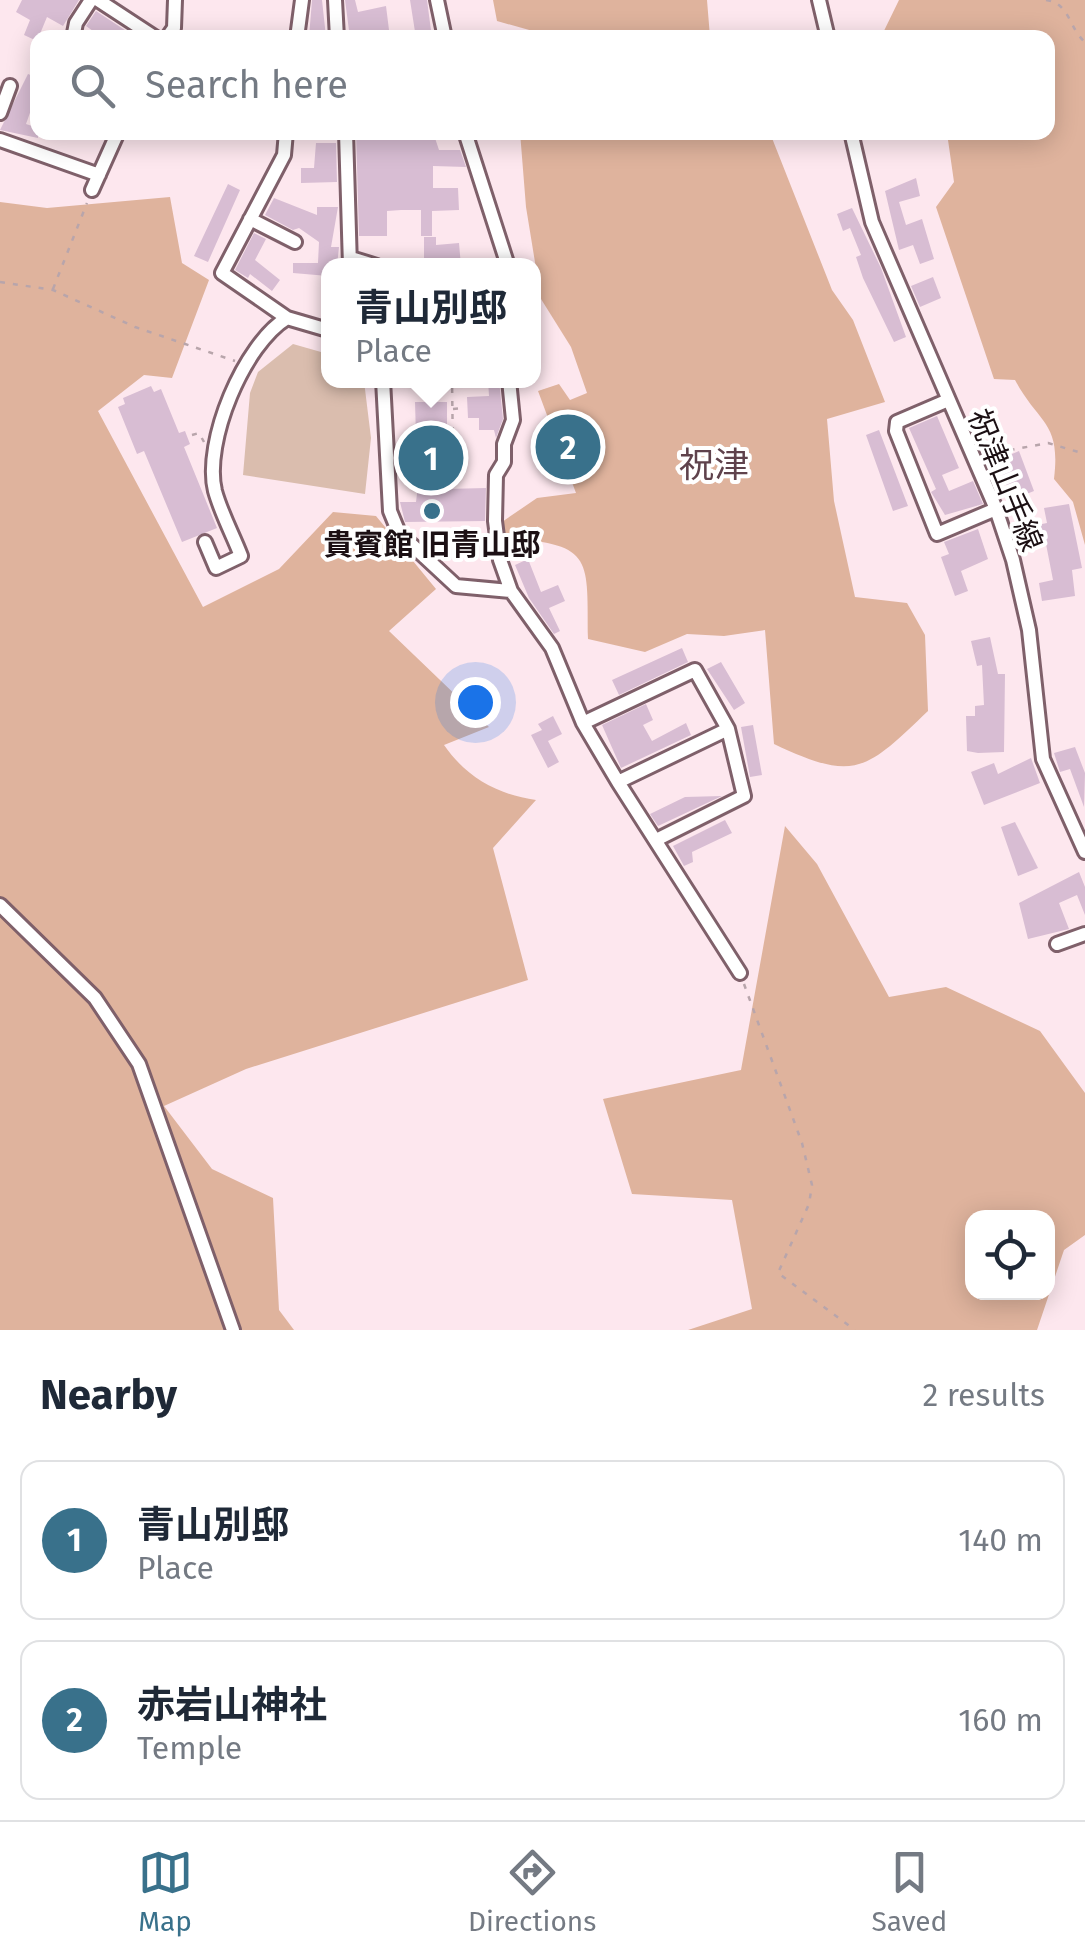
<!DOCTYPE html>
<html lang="en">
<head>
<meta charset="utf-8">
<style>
  :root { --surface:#fff; --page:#f6f6f7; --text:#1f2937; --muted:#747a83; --line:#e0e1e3; --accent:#39718b }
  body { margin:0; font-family:"Fira Sans","Noto Sans JP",sans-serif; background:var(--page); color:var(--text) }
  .controls { position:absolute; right:30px; bottom:30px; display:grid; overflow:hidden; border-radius:20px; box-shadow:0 5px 25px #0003 }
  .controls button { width:90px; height:90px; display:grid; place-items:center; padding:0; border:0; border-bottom:2px solid var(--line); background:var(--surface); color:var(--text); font:50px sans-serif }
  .you { position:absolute; left:475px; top:702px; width:35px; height:35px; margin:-25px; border:8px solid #fff; border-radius:50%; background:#1a73e8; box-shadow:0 0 0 15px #1a73e833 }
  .badge { display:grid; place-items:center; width:65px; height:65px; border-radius:50%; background:var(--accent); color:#fff; font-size:32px; font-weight:700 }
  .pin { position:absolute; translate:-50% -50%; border:5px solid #fff; box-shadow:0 2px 10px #0006 }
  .popup { position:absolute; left:321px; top:258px; width:220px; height:130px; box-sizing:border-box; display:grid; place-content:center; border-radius:20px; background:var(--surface); filter:drop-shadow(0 2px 8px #0005); font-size:32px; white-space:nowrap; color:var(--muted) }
  .popup b { font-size:38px; color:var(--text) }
  .popup::after { content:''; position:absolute; left:50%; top:100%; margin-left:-20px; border:20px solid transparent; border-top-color:var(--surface) }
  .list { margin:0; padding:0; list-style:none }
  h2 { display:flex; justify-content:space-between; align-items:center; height:130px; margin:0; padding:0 40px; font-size:42px }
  h2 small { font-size:32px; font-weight:400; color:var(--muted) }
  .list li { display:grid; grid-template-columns:65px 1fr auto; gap:30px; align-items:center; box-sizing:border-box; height:160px; margin:0 20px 20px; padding:0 20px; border:2px solid var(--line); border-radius:20px }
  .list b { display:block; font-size:38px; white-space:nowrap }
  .list p { margin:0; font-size:32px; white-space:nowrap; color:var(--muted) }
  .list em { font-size:32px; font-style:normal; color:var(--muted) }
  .icon { flex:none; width:55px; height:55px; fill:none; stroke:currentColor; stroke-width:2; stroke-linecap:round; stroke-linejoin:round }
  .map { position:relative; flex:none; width:1085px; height:1330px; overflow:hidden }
  .search { position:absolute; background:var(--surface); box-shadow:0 5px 25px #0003; left:30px; right:30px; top:30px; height:110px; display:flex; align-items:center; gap:25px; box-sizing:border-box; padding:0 35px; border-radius:20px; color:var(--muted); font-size:38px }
  .sheet { height:490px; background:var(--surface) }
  nav { display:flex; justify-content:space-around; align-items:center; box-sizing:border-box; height:140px; border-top:2px solid var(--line); background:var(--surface); font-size:28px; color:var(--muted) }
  nav a { display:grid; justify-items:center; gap:5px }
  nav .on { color:var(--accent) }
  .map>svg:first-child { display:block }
  .green { fill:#dabdae }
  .forest { fill:#dfb39d; fill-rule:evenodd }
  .building { fill:#d8bdd3 }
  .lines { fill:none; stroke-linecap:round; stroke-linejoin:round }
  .minor-casing { stroke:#7f606a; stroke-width:18 }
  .path { stroke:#b8a5ab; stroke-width:2.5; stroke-dasharray:5 8; stroke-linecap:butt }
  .minor { stroke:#fff; stroke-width:12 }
  .poi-dot { fill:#39718b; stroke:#fff; stroke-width:4 }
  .labels { text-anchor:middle; stroke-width:8; stroke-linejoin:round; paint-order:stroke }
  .street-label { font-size:30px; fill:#1c1014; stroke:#fff }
  .poi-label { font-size:30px; font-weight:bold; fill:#1c1014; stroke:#fff }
  .quarter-label { font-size:35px; fill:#5f424c; stroke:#fff }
</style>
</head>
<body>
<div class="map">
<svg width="1085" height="1330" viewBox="0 0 1085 1330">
  <rect width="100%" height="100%" fill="#fde7ee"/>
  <path class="green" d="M293 344 328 354V380L364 381 371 438 365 494 243 475 250 393 258 372Z"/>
  <path class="forest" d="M493 0H707L710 37H554L497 21Z
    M899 0H1085V545L1073 502 1054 479C1061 421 1039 425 1015 380L994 379 936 207 954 182 947 133 1048 132V38L881 37Z
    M520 132 770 133 832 290 853 320 885 402 827 419 834 501 855 597 907 603 925 635 928 711C866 770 856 783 774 744L765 630 724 636 687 634 645 652 588 639C587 561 595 543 507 539L499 524 537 498 576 493 538 391 559 384 570 400 587 393 571 347 541 299 526 207Z
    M170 197 182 263 209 280 172 378 144 375 98 411 203 607 279 569 333 512 376 516 436 589 389 631 489 727 444 745C466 777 498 795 536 800L493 848 528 980 246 1069 164 1106 212 1169 273 1198 279 1310 294 1330H0V202L47 208Z
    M785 826 817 864 889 997 946 987 1040 1031 1085 1093V1235L1064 1250 1037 1330H688L752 1309 732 1200 632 1194 603 1099 741 1070ZM972 1218H1048V1292H972Z"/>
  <path class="building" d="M22 0H79L63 26 47 17 37 41 24 35 30 20 16 12Z
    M312 0H322L326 37H309Z
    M345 0H355L358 12 386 6 390 38H350Z
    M410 0H427L432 38H416Z
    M96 11 137 38H89L93 31 86 26Z
    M28 74 38 78V90L26 124 38 128V138L0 130Z
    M356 132H433L439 150H460L466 167 433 166V188H458L459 210 432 211V236H421V210H401L387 211V236H359Z
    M316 143H336L337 182 301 183V168H314Z
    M916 178 920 196 899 202 906 225 922 219 934 259 920 264 913 245 899 250 885 191Z
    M228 184 240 190 208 262 194 256Z
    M274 198 317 215V207H338L331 247H339L337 266H328V276L293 273V263H318L319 242 299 228 293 230 265 215Z
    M852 208 881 268 906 337 894 342 863 278 856 257 861 255 850 228 843 231 837 214Z
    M254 233 266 239 255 260 280 280 272 291 250 274 248 278 235 270Z
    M424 237H436V245L459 243 461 266H444V258H424Z
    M933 277 941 298 920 307 911 286Z
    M488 380H499L503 419 496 438 494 430H479V418H468L467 397 489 396Z
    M151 386 154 392 161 389 179 433 185 431 190 444 184 447 217 528 182 542 144 451 137 454 118 407 125 404 123 398Z
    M415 402H447V444L434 445 437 476H446V489L486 488 485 521 405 522 400 502H416L417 494V449H409V436H416Z
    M937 416 959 468 942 475 949 491 973 481 983 504 945 515 931 492 936 489 909 428Z
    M879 430 908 506 893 511 866 435Z
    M1019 451 1034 491 1012 500 1002 474 993 478 987 464Z
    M1069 504 1082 568 1072 570 1075 596 1042 601 1039 583 1053 580 1046 544 1040 545 1037 525 1047 523 1044 508Z
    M978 529 988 559 961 571 968 591 955 596 941 557 949 554 944 542Z
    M528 559 541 592 558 585 565 601 549 608 560 631 554 634 529 598 515 565Z
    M990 637 998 674H1005L1004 752 978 753 967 751 966 716H975V706L984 705 982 665 977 666 971 641Z
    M682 648 688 662 619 695 612 680Z
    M721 662 745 703 734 710 707 669Z
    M646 704 653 720 643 725 652 741 686 723 691 735 621 768 602 725Z
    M553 716 562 734 548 741 559 762 548 768 531 735 542 730 538 724Z
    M753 725 762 775 750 777 741 727Z
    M1075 747 1085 773 1084 807 1070 769 1060 772 1054 753Z
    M1031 758 1040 783 984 805 971 772 994 763 998 774Z
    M722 796 658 826 650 814 685 797Z
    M725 820 732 833 692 852 693 862 684 866 673 846Z
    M1015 822 1038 868 1018 876 1001 827Z
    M1079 872 1085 887V915L1077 895 1059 903 1069 929 1028 939 1019 903Z"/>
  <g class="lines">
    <g class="minor-casing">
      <path id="minor" d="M98 0 156 38
        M335 0 337 38
        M437 0 445 38
        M819 0 828 38
        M73 38 76 23 91 0
        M167 38 174 28 175 0
        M297 38 302 0
        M0 113 10 86
        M286 132 284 155 222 273 287 318 328 330
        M346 132 350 266
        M465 132 508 266
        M851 132 872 222 996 509 1013 560 1029 630 1043 759 1085 852
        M0 140 99 175
        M92 190 118 132
        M250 219 295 242
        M351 258 377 266
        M383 380 390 511 399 533 456 586 511 591 552 648 583 723 618 782 740 973
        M509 380 513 420 504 444V462L496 475 495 521 500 560 511 591
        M946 401 897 422 896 431 937 534 996 509
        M205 542 216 568 241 556C233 535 221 513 215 491 203 442 244 344 287 318
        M583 723 695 670 728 729 744 796 656 840
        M618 782 728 729
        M0 905 95 998 139 1064 233 1330
        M1057 944 1085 934"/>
    </g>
    <path class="path" d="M1046 0C1070 3 1069 29 1085 42
      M0 282 53 290 135 327 235 361
      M53 289 87 203
      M453 409 465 408
      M192 435 199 433 204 442
      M437 455H453L452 380
      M984 455 1048 443 1085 454
      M744 984 802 1143 812 1185 809 1204 778 1273 855 1330"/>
    <use href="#minor" class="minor"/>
  </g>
  <circle class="poi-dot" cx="432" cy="511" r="10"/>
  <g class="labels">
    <g class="street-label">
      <text transform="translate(1005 480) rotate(68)" y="10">祝津山手線</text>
    </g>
    <g class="poi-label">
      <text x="432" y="555">貴賓館 旧青山邸</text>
    </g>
    <g class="quarter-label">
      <text x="714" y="477">祝津</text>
    </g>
  </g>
</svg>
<div class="controls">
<button><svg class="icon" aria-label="locate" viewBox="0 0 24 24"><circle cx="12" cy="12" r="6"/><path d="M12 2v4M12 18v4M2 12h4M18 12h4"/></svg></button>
</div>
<div class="you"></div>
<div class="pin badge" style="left:431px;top:458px">1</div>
<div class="popup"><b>青山別邸</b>Place</div>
<div class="pin badge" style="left:568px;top:447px">2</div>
<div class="search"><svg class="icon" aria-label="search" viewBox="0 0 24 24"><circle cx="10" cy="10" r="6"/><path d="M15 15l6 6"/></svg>Search here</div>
</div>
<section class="sheet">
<h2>Nearby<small>2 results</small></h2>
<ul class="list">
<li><span class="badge">1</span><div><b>青山別邸</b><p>Place</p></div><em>140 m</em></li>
<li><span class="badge">2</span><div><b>赤岩山神社</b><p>Temple</p></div><em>160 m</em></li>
</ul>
</section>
<nav>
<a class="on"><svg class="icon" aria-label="map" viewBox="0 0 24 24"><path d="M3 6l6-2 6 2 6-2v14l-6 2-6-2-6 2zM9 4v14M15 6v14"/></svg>Map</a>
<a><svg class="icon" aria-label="directions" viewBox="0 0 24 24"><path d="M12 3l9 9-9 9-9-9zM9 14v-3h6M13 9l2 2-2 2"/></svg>Directions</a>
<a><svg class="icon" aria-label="saved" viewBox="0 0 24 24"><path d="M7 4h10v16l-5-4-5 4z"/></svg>Saved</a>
</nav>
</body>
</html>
